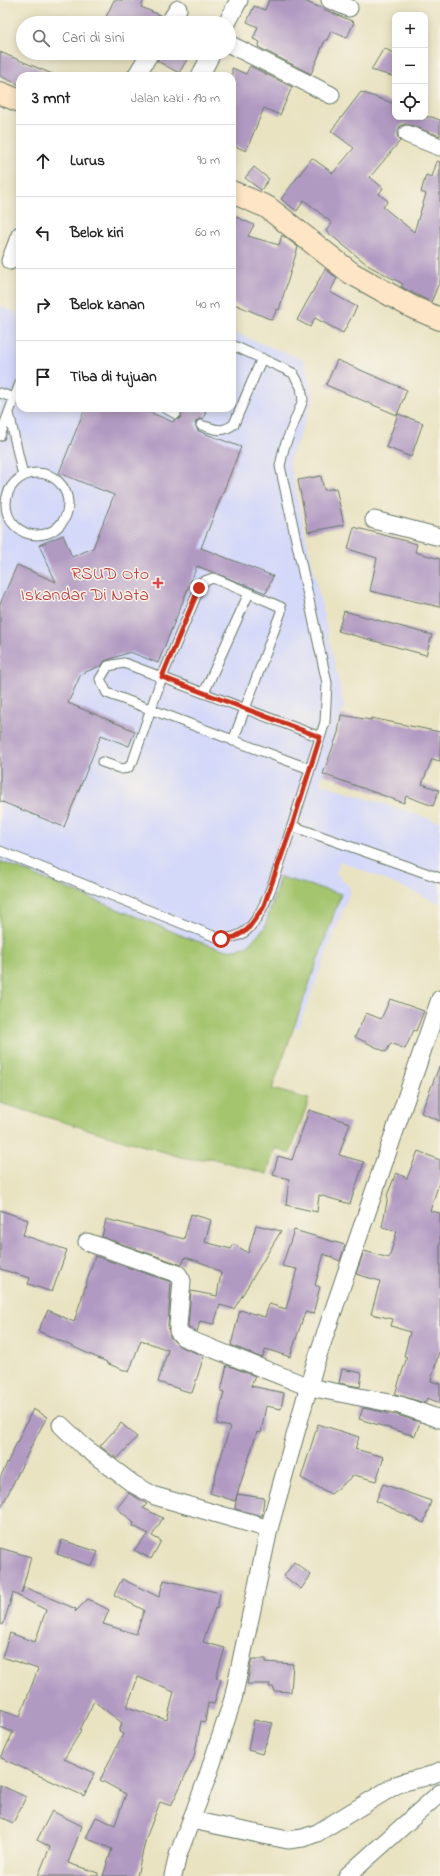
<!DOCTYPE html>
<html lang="id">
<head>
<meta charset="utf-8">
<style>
  :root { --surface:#fff; --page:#f2f2f2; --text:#222; --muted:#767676; --line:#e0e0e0 }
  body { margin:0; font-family:"Indie Flower",sans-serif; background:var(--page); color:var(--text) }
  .controls { position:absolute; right:12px; top:12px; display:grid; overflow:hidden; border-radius:8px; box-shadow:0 2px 10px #0003 }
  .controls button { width:36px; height:36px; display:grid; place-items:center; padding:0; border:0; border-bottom:1px solid var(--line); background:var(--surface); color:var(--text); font:20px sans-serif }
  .stop { position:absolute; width:12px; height:12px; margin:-9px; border:3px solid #c8321e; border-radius:50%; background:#fff }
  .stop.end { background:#c8321e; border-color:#fff; box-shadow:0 1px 4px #0008 }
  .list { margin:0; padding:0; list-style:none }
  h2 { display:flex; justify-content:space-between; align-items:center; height:52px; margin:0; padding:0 16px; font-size:17px }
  h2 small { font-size:13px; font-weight:400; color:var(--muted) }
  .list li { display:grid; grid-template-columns:26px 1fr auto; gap:12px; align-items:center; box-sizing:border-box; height:72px; padding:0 16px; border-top:1px solid var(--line) }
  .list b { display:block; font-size:15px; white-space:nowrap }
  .list em { font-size:13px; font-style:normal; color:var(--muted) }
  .icon { flex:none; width:22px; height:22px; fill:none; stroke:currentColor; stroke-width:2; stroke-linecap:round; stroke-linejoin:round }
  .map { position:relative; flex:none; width:440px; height:1876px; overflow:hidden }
  .search { position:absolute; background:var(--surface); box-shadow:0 2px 10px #0003; left:16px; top:16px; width:220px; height:44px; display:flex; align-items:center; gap:10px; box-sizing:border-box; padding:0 14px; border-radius:22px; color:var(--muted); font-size:15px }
  .panel { position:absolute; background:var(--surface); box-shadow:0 2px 10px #0003; left:16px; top:72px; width:220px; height:340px; border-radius:12px }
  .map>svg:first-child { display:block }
  .built { fill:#d4d8f9 }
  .green { fill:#a4c56e; stroke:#628151 }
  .building { fill:#b19ac2; fill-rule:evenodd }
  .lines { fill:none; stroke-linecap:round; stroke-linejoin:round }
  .lane-casing { stroke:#676; stroke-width:11 }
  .street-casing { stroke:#676; stroke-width:19 }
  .secondary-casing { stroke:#676; stroke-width:24 }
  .lane { stroke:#fff; stroke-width:9 }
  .street { stroke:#fff; stroke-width:17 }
  .secondary { stroke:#fde5c5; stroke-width:22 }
  .route { stroke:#c8321e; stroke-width:5 }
  .health-dot { fill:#e0444e; stroke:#f7f3e8; stroke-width:1.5 }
  .labels { text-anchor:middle; stroke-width:3; stroke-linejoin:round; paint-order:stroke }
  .health-label { font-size:18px; fill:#be3a42; stroke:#f7f3e8; text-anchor:end }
</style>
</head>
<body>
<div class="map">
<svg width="440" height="1876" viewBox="0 0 440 1876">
  <rect width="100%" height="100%" fill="#f7f3e8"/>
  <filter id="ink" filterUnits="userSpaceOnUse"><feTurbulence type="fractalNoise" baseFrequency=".025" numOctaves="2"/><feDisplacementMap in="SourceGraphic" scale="8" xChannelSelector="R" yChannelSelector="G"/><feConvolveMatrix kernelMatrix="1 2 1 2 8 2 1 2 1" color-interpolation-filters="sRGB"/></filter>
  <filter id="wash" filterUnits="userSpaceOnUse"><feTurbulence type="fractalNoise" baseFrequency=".012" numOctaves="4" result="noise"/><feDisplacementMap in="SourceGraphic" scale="16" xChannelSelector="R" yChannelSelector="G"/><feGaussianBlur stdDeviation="0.9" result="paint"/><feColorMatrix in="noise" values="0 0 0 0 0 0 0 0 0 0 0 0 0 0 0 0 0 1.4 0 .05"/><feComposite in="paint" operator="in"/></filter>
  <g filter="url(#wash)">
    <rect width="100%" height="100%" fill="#e9e3c2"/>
    <path class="built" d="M0 306 20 314V408H232V332L304 360 314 399 289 461 344 705 320 783 440 822V903L340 861 336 873 351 889 298 1029 0 908Z"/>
    <path class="green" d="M0 861 193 940 227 950 246 947 265 927 280 877 341 894 272 1089 309 1099 290 1154 275 1148 267 1174 211 1158 191 1160 0 1103Z"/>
    <g id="blocks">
      <path class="building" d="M114 0H144L141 7 162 16 159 23H112L113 20 106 17Z
        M269 0H302L354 22 347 38 331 31 327 40H325L311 74 258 47 260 42 253 39 258 27 247 22 254 6 265 10Z
        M384 48 395 54V77L371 70Z
        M0 52 57 76H20V85L0 76Z
        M160 53H191L179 73 157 61Z
        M250 66 292 87 280 115 264 108 246 151 232 145V68L246 74Z
        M361 92 395 104V117H432L440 120V136L410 125 405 124 400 126 397 135 400 141 370 177 383 188 379 194 388 201 383 207 414 232 426 194 421 192 426 175 432 177 437 161 440 162V281L431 302 401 287 403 284 369 266 326 231 332 223 304 200 297 211 281 199 312 158 333 173 354 148 331 131Z
        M254 167 269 179 261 190 245 178Z
        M232 215 254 225 248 236 279 245 282 235 298 247 279 310 277 309 272 320 232 303Z
        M325 269 337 278 330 292 357 307 343 333 315 318 310 327 297 320Z
        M337 360 407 390 397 415 326 385Z
        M85 408H140L173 422 174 420 179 419 181 417V411L179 408H196L206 412 203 419H199L195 423 198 431 241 447 201 548 273 576 266 593 197 566 158 663 130 652 105 661 102 665 81 674 68 703 135 731 129 746 101 735 64 827 0 801V604L17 565 56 582 39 545 63 535 72 557 93 548 114 495 59 473Z
        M398 414 423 423 411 457 386 447Z
        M321 476 324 490 336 488 344 525 308 532 298 480Z
        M354 527 417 544 415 552 440 559V607L370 591 377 558 348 549Z
        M344 611 432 635 426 655 338 631Z
        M341 715 371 720V718L440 732V761L432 759 422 784 439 790 433 806 406 796 404 803 323 774 338 733Z
        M390 999 424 1011 416 1031 414 1030 405 1049 391 1043 386 1052 355 1037 366 1013 381 1019Z
        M439 1067H440V1121L421 1113Z
        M309 1110 350 1123 339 1155 364 1162 350 1204 319 1195 317 1212 286 1205 289 1179 273 1175 278 1156 292 1160Z
        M418 1151 440 1160V1180L430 1211 440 1213V1348L431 1381 440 1384V1403L427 1398 425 1403 395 1394 407 1357 404 1356 410 1332 391 1326 393 1319 371 1314 380 1281 356 1274 364 1251 389 1258 397 1231 382 1227 388 1197 387 1196 396 1173 407 1178Z
        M0 1210 28 1220 23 1235 67 1250 52 1292 28 1284 30 1278 0 1269Z
        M191 1214 211 1220 205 1242 231 1249 234 1244 248 1253 256 1225 281 1231 234 1309 220 1305 214 1324 200 1321 197 1332 188 1327 191 1291 217 1296 221 1273 208 1265 185 1257 182 1265 102 1237 106 1219 184 1239Z
        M294 1230 345 1245 340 1261 324 1254 315 1285 320 1287 313 1314 305 1312 290 1357 266 1349 262 1358 231 1345 240 1310 265 1317 269 1304 286 1309 297 1269 282 1266Z
        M95 1256 171 1282 168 1325 170 1337 179 1346 204 1356 192 1393 158 1382 168 1350 141 1340 129 1372 106 1363 107 1362 38 1331 48 1310 74 1322Z
        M227 1365 255 1376 251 1386 284 1393 281 1409 266 1406 261 1433 257 1432 235 1501 210 1493 230 1427 217 1424 224 1392 221 1391Z
        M342 1369 362 1373 360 1387 339 1383Z
        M363 1408 397 1415 420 1422 415 1436 359 1419Z
        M33 1409 47 1417 34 1441 0 1510V1478Z
        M121 1423 137 1437 117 1459 100 1446Z
        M318 1424 359 1437 355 1449 384 1457 376 1481 354 1475 331 1494 301 1478Z
        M383 1484 431 1501 424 1523 376 1501Z
        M129 1493 147 1504 143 1508 163 1518 152 1536 161 1541 151 1559 134 1550 149 1534 133 1526 134 1523 117 1508Z
        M237 1494 264 1498 262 1516 235 1509Z
        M62 1540 98 1552 92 1566 57 1554Z
        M0 1548 31 1557 21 1594 24 1587 76 1609 75 1612 88 1599 109 1610 103 1624 136 1634 144 1610 114 1595 122 1579 159 1597 164 1580 220 1593 217 1609 215 1608 203 1642 225 1648 216 1678 221 1679 214 1704 208 1703 205 1722 201 1721 194 1757 171 1806 160 1802 146 1838 137 1876H103L112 1849 86 1838 96 1817 115 1825 126 1794 100 1780 123 1734 119 1732 122 1723 94 1701 80 1730 81 1731 64 1759 95 1773 84 1796 1 1758 13 1732 0 1727V1709L20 1716 38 1669 2 1657 10 1633 35 1642 46 1610 13 1593 3 1625 0 1624ZM138 1677 174 1692 167 1720 127 1707Z
        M294 1562 311 1575 301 1589 284 1576Z
        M252 1659H266V1662L293 1664 291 1692 273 1691 274 1687H269L270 1684H247Z
        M254 1720 273 1723 262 1754 248 1750Z
        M0 1785 26 1797 13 1823 0 1817Z
        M52 1811 82 1826 68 1863 98 1873V1876H38L50 1847 37 1840Z"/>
    </g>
  </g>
  <g filter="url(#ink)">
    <use href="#blocks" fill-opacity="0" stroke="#676" stroke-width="1"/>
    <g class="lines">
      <g class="lane-casing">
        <path id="lane" d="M232 345 293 373 301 387 303 400 284 448 280 466 327 683 325 722 292 826 440 878
          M0 393 14 398
          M165 408 176 414
          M9 413 23 476
          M201 425C215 429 221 434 234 424L262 358
          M0 436 20 383
          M6 504a31 31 0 1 1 62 0a31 31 0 1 1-62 0Z
          M204 693 249 593 281 607V612L233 741
          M102 762 122 769 128 768 133 761 162 677 202 582 213 578 249 593
          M310 769 107 693 100 679 108 666 124 663 320 737
          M0 851 221 939C230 938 239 937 247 930 268 911 282 854 292 826"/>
      </g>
      <g class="street-casing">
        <path id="street" d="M330 0 349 8
          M169 23 178 9
          M227 23 239 0
          M229 44 331 95
          M136 76 150 53
          M200 76 212 53
          M407 134 440 147
          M10 261 20 235
          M374 520 440 537
          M87 1242 178 1274 182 1281 178 1325V1331L183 1337 309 1387 400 1405 440 1419
          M61 1425 83 1446 133 1484 155 1496 269 1529
          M191 1820 288 1840 303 1838 317 1833 396 1785C411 1779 426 1779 440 1771
          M173 1876 178 1855 207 1778 233 1699 269 1529 315 1364 440 999
          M347 1876 440 1793"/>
      </g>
      <g class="secondary-casing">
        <path id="secondary" d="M0 93 20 101
          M232 192 267 207 351 273 412 307 440 319"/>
      </g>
      <use href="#lane" class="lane"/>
      <use href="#street" class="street"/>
      <use href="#secondary" class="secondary"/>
    </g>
  </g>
  <g class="lines" filter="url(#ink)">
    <path class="route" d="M199 588 162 677 320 737 292 826 263 908 247 930 235 937 221 939"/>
  </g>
  <path class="health-dot" d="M156 577h4v4h4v4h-4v4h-4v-4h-4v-4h4z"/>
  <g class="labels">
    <g class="health-label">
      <text x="149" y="579">RSUD Oto<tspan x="149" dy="21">Iskandar Di Nata</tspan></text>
    </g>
  </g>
</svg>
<div class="controls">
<button>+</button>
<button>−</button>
<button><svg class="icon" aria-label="locate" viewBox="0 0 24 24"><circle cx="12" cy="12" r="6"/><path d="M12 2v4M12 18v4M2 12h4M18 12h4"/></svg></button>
</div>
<div class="stop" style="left:221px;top:939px"></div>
<div class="stop end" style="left:199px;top:588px"></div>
<div class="search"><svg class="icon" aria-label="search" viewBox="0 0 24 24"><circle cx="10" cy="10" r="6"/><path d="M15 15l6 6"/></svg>Cari di sini</div>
<section class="panel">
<h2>3 mnt<small>Jalan kaki · 190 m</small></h2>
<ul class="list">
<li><svg class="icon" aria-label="ahead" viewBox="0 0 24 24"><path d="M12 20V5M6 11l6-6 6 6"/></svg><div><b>Lurus</b></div><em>90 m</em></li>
<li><svg class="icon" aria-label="left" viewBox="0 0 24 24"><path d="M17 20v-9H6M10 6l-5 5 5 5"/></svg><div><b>Belok kiri</b></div><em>60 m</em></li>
<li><svg class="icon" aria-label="right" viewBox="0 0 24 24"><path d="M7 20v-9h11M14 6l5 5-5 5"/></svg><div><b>Belok kanan</b></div><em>40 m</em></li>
<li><svg class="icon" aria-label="arrive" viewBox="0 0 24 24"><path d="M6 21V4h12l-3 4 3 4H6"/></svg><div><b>Tiba di tujuan</b></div></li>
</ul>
</section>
</div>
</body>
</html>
